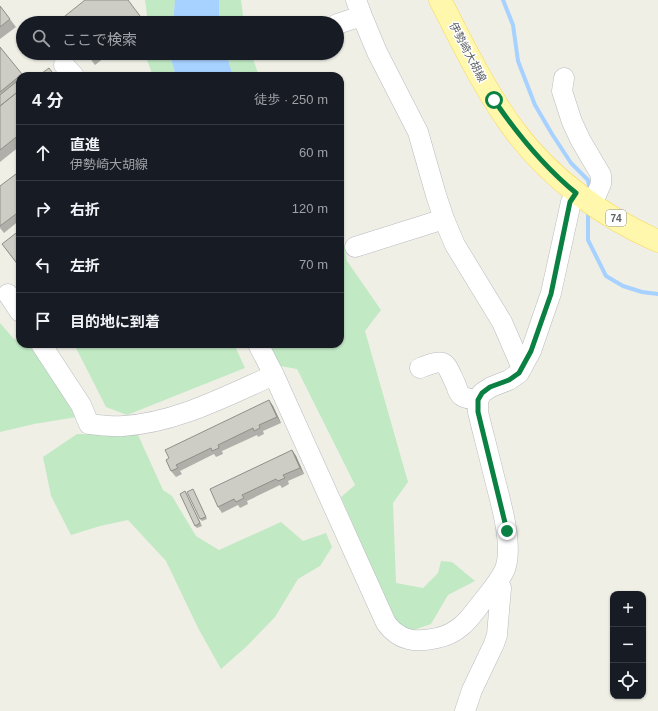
<!DOCTYPE html>
<html lang="ja">
<head>
<meta charset="utf-8">
<style>
  :root { --surface:#171b24; --page:#20242c; --text:#f1f3f6; --muted:#9ea1a6; --line:#363941 }
  body { margin:0; font-family:Arial,"Noto Sans JP",sans-serif; background:var(--page); color:var(--text) }
  .controls { position:absolute; right:12px; bottom:12px; display:grid; overflow:hidden; border-radius:8px; box-shadow:0 1px 3px #0004 }
  .controls button { width:36px; height:36px; display:grid; place-items:center; padding:0; border:0; border-bottom:1px solid var(--line); background:var(--surface); color:var(--text); font:20px sans-serif }
  .stop { position:absolute; width:12px; height:12px; margin:-9px; border:3px solid #0b8043; border-radius:50%; background:#fff }
  .stop.end { background:#0b8043; border-color:#fff; box-shadow:0 1px 4px #0008 }
  .list { margin:0; padding:0; list-style:none }
  h2 { display:flex; justify-content:space-between; align-items:center; height:52px; margin:0; padding:0 16px; font-size:17px }
  h2 small { font-size:13px; font-weight:400; color:var(--muted) }
  .list li { display:grid; grid-template-columns:26px 1fr auto; gap:12px; align-items:center; box-sizing:border-box; height:56px; padding:0 16px; border-top:1px solid var(--line) }
  .list b { display:block; font-size:15px; white-space:nowrap }
  .list p { margin:0; font-size:13px; white-space:nowrap; color:var(--muted) }
  .list em { font-size:13px; font-style:normal; color:var(--muted) }
  .icon { flex:none; width:22px; height:22px; fill:none; stroke:currentColor; stroke-width:2; stroke-linecap:round; stroke-linejoin:round }
  .map { position:relative; flex:none; width:658px; height:711px; overflow:hidden }
  .search { position:absolute; background:var(--surface); box-shadow:0 1px 3px #0004; left:16px; top:16px; width:328px; height:44px; display:flex; align-items:center; gap:10px; box-sizing:border-box; padding:0 14px; border-radius:22px; color:var(--muted); font-size:15px }
  .panel { position:absolute; background:var(--surface); box-shadow:0 1px 3px #0004; left:16px; top:72px; width:328px; height:276px; border-radius:12px }
  .map>svg:first-child { display:block }
  .green { fill:#c1e9c4 }
  .water { fill:#a7d1ff }
  .lines { fill:none; stroke-linecap:round; stroke-linejoin:round }
  .stream { stroke:#a7d1ff; stroke-width:4 }
  .minor-casing { stroke:#b8bbc0; stroke-width:21 }
  .major-casing { stroke:#f8d857; stroke-width:23 }
  .minor { stroke:#fff; stroke-width:20 }
  .major { stroke:#fff8ac; stroke-width:22 }
  .wall { fill:#b0afa9 }
  .shaded-wall { fill:#908f8a }
  .building { fill:#cdccc5; stroke:#908f8a }
  .route { stroke:#0b8043; stroke-width:5 }
  .labels { text-anchor:middle; stroke-width:3; stroke-linejoin:round; paint-order:stroke }
  .shield { fill:#fff; stroke:#8e9095; stroke-width:1 }
  .shield-label { font-size:10px; font-weight:bold; fill:#5d6167 }
  .street-label { font-size:11px; fill:#5d6167; stroke:#fff }
</style>
</head>
<body>
<div class="map">
<svg width="658" height="711" viewBox="0 0 658 711">
  <rect width="100%" height="100%" fill="#f0efe6"/>
  <path class="green" d="M145 0H175L173 23H148Z
    M219 0H241L244 23H219Z
    M148 53H171V59L176 76H153L147 60Z
    M226 53H251L259 76H233Z
    M340 221 347 261 381 310 365 331 408 482 393 503 396 583 423 588 438 573 441 561 452 562 475 581 448 595 431 624 408 632 392 616 341 497 355 485 297 369 280 366 269 344H340Z
    M0 323 14 339 20 341V344H28L34 346 77 417 34 424 0 432Z
    M74 344H234L245 368 127 415 106 407Z
    M77 434 138 435 163 490 172 496 196 536 219 550 281 522 303 541 326 533 332 547 320 566 298 579 275 617 246 647 221 669 198 628 166 561 128 520 100 526 71 535 51 496 43 457Z"/>
  <path class="water" d="M175 0H219V23H173Z
    M171 53H226L233 76H176L171 59Z"/>
  <g class="lines">
    <path class="stream" d="M503 0 513 25 518 61 535 105 552 134 571 163 588 180 589 186
      M588 210V240L606 276 623 286 642 292 658 294"/>
    <g class="minor-casing">
      <path id="minor" d="M356 0 362 16 377 52 418 132 436 195 444 219 455 245 502 322 522 368
        M337 24 362 16
        M64 65 74 76
        M564 78 562 91 572 122 581 141 601 175V184L592 204
        M355 247 444 219
        M8 294 20 312
        M41 344 81 405 89 424C100 425 112 427 123 426 176 423 226 396 274 375
        M258 344 274 375 386 623C399 641 416 643 437 638 457 634 468 621 479 606 488 594 499 583 505 569 514 545 500 500 494 476 489 455 483 433 478 412V400L482 393 491 387 509 380 519 373 531 351 551 293 571 202 576 193
        M420 368C447 358 444 360 456 385 457 389 459 394 462 396 466 399 473 399 478 400
        M465 711 472 690 494 644 497 635 501 588 498 582"/>
    </g>
    <g class="major-casing">
      <path id="major" d="M440 0C463 44 485 91 515 131 551 179 603 217 658 241"/>
    </g>
    <use href="#minor" class="minor"/>
    <use href="#major" class="major"/>
  </g>
  <path class="wall" d="M0 6 16 27 0 39Z
    M140 16 145 23H62Z
    M0 47 23 76H20V146L0 162Z
    M86 53H110L95 65Z
    M20 171V220L4 233 0 228V186Z
    M20 230V268L2 244Z
    M269 400 273 406 281 423 263 431 264 434 258 437 257 435 222 451 223 454 216 457 214 454 180 471 182 474 176 477 171 471 166 460Z
    M292 450 296 456 304 474 288 481 289 484 282 488 280 485 247 501 248 504 240 508 238 505 222 513 218 507Z
    M185 491 202 526 197 528 195 526Z
    M194 491 207 519 202 521 200 519Z"/>
  <path class="shaded-wall" d="M269 400 273 406 281 423 277 417Z
    M292 450 296 456 304 474 300 468Z"/>
  <path class="building" d="M85 0H128L140 16 132 23H62L60 20Z
    M0 6 10 19 0 27Z
    M0 47 22 74 0 92Z
    M86 53H94L89 57Z
    M49 68 55 76H38Z
    M16 82 20 86V90L0 106V95Z
    M20 90V134L0 150V106Z
    M20 171V211L0 226V186Z
    M20 230V266H19L2 244Z
    M269 400 277 417 259 425 260 428 254 431 253 428 218 445 219 448 212 451 211 448 176 465 178 468 171 471 166 460 169 458 165 450Z
    M292 450 300 468 283 475 285 478 278 481 276 479 242 495 244 498 236 502 234 499 218 507 210 489Z
    M193 489 206 517 200 519 187 492Z
    M185 491 200 523 195 526 180 494Z"/>
  <g class="lines">
    <path class="route" d="M494 100C518 135 543 166 576 193L570 202 551 294 531 351 519 373 509 380 490 387 482 393 478 400V412L507 531"/>
  </g>
  <g class="labels">
    <rect class="shield" x="606" y="210" width="20" height="16" rx="3"/>
    <g class="shield-label">
      <text x="616" y="222">74</text>
    </g>
    <g class="street-label">
      <text transform="translate(468 52) rotate(62)" y="4">伊勢崎大胡線</text>
    </g>
  </g>
</svg>
<div class="controls">
<button>+</button>
<button>−</button>
<button><svg class="icon" aria-label="locate" viewBox="0 0 24 24"><circle cx="12" cy="12" r="6"/><path d="M12 2v4M12 18v4M2 12h4M18 12h4"/></svg></button>
</div>
<div class="stop" style="left:494px;top:100px"></div>
<div class="stop end" style="left:507px;top:531px"></div>
<div class="search"><svg class="icon" aria-label="search" viewBox="0 0 24 24"><circle cx="10" cy="10" r="6"/><path d="M15 15l6 6"/></svg>ここで検索</div>
<section class="panel">
<h2>4 分<small>徒歩 · 250 m</small></h2>
<ul class="list">
<li><svg class="icon" aria-label="ahead" viewBox="0 0 24 24"><path d="M12 20V5M6 11l6-6 6 6"/></svg><div><b>直進</b><p>伊勢崎大胡線</p></div><em>60 m</em></li>
<li><svg class="icon" aria-label="right" viewBox="0 0 24 24"><path d="M7 20v-9h11M14 6l5 5-5 5"/></svg><div><b>右折</b></div><em>120 m</em></li>
<li><svg class="icon" aria-label="left" viewBox="0 0 24 24"><path d="M17 20v-9H6M10 6l-5 5 5 5"/></svg><div><b>左折</b></div><em>70 m</em></li>
<li><svg class="icon" aria-label="arrive" viewBox="0 0 24 24"><path d="M6 21V4h12l-3 4 3 4H6"/></svg><div><b>目的地に到着</b></div></li>
</ul>
</section>
</div>
</body>
</html>
